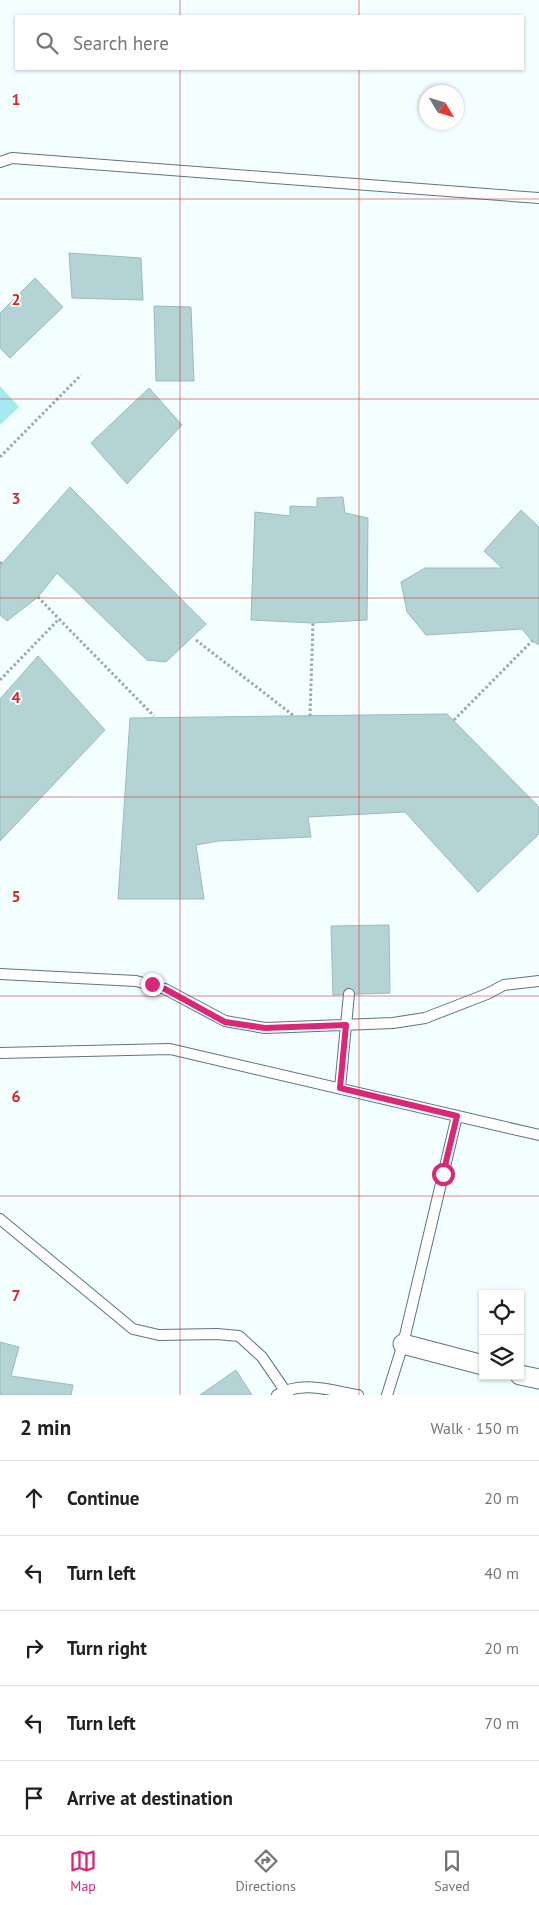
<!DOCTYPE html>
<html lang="en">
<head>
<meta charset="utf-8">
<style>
  :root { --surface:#fff; --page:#f6f6f6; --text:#202124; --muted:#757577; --line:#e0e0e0; --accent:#db2777 }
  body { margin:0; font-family:"PT Sans",sans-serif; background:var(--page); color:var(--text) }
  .controls { position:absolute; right:15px; bottom:15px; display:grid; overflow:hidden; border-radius:0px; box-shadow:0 1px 4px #0004 }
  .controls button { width:45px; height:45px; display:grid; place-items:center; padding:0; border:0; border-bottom:1px solid var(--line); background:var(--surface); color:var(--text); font:25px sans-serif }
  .compass { position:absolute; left:419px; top:85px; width:45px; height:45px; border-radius:50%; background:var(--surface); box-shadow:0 1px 4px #0004; rotate:128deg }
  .stop { position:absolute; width:15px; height:15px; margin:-11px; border:4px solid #db2777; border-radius:50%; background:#fff }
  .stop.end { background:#db2777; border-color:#fff; box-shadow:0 1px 5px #0008 }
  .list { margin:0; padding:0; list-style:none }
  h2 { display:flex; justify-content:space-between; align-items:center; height:65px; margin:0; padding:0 20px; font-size:21px }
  h2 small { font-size:16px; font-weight:400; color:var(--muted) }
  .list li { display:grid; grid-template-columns:32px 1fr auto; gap:15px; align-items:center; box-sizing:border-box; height:75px; padding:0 20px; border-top:1px solid var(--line) }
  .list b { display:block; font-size:19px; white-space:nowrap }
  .list em { font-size:16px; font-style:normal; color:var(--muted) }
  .icon { flex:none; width:28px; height:28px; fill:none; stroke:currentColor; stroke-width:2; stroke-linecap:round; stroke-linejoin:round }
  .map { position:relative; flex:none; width:539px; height:1395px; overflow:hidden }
  .search { position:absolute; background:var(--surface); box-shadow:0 1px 4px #0004; left:15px; right:15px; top:15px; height:55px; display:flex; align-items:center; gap:12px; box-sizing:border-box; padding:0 18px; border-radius:0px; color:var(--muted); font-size:19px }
  .sheet { height:440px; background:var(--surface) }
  nav { display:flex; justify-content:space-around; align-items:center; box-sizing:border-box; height:70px; border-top:1px solid var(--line); background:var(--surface); font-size:14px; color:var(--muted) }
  nav a { display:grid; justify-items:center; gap:2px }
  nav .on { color:var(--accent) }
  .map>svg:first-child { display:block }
  .green { fill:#a4ebef }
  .building { fill:#b4d3d4; stroke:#9cbbbc }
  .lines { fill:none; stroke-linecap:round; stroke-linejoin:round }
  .service-casing { stroke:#5c787a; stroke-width:12 }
  .minor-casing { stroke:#5c787a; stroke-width:21 }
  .path { stroke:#9ca9a9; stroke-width:3; stroke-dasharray:2.5 2.5; stroke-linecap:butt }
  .service { stroke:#fff; stroke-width:10 }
  .minor { stroke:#fff; stroke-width:19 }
  .route { stroke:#db2777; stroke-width:6 }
  .grid { fill:none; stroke:#d62828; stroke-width:1; stroke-opacity:0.55 }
  .grid-label { font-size:16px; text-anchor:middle; font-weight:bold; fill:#d62828; stroke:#f2feff; stroke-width:4; stroke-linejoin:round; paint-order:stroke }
</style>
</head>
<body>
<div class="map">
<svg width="539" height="1395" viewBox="0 0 539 1395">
  <rect width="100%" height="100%" fill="#f2feff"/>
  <path class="green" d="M0 386 19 407 0 425Z"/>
  <path class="building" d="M69 253 141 258 143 300 72 298Z
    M35 278 63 307 10 358 0 348V313Z
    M154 306 191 307 194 381H156Z
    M149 388 182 425 127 484 91 443Z
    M70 487 206 624 166 662 147 660 57 573 38 597 7 621 0 615V566Z
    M343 497 345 513 368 518 367 620 313 623 251 620 255 512 290 516V506L317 507V498Z
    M521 510 539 527V645L532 641 522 629 426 635 407 612 401 582 425 568H502L484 551Z
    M38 656 105 730 0 841V699Z
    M447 714 539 807V834L478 892 405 812 308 817 311 837 219 841 196 845 204 899H118L130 718Z
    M389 925 390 993 333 995 331 926Z
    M0 1342 19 1347 11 1376 73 1385 71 1395H0Z
    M236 1370 252 1395H200Z"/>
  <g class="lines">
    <g class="service-casing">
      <path id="service" d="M0 162 12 158 539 198
        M0 974 136 981 165 989 225 1021 265 1028 393 1023 425 1018 487 994 504 985 539 981
        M0 1053 170 1049 539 1135
        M340 1088 349 994
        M0 1219 133 1329 159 1335 217 1334 239 1336 262 1357 288 1395
        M277 1395C302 1380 332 1391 358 1395
        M387 1395 403 1344 457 1116"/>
    </g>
    <g class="minor-casing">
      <path id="minor" d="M403 1344 483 1365
        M520 1375 539 1379"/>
    </g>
    <path class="path" d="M0 457 81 375
      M0 562 2 564
      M38 597 59 619
      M196 640 294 716
      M0 680 59 619 154 716
      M310 716 313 623
      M454 720 532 641"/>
    <use href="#service" class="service"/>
    <use href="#minor" class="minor"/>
  </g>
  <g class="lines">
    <path class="route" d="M152 984 165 989 225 1022 265 1028 346 1025 340 1088 457 1116 443 1174"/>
  </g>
  <path class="grid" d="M180 0V16M359 0V16M180 69V1395M359 69V1395M0 199H539M0 399H539M0 598H539M0 797H539M0 996H539M0 1196H539"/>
  <g class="grid-label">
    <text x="16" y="105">1</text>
    <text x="16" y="305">2</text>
    <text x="16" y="504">3</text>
    <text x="16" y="703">4</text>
    <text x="16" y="902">5</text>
    <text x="16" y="1102">6</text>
    <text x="16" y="1301">7</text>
  </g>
</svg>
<div class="controls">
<button><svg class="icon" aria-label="locate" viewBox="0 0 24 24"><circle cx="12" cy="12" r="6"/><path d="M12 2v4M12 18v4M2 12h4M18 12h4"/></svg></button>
<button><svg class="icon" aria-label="layers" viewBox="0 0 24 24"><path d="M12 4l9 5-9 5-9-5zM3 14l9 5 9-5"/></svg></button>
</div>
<svg class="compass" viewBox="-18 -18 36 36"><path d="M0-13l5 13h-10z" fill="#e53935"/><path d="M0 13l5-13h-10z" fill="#757577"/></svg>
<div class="stop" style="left:443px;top:1174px"></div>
<div class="stop end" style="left:152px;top:984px"></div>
<div class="search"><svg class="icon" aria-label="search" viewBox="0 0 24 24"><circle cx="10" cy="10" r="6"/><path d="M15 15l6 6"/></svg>Search here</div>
</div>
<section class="sheet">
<h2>2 min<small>Walk · 150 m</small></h2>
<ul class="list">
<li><svg class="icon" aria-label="ahead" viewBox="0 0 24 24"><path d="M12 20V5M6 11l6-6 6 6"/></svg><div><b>Continue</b></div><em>20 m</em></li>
<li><svg class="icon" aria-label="left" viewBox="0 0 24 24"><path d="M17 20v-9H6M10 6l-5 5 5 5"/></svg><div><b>Turn left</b></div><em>40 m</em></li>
<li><svg class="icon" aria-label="right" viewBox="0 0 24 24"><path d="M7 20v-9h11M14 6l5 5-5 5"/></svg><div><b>Turn right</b></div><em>20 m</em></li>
<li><svg class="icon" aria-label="left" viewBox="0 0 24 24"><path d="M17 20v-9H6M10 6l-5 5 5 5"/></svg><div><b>Turn left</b></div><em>70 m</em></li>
<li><svg class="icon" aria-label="arrive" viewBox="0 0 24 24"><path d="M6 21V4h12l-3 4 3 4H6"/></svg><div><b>Arrive at destination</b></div></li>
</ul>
</section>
<nav>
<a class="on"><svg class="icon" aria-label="map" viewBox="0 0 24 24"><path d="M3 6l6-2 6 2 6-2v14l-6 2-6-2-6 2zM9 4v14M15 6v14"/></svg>Map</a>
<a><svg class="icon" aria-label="directions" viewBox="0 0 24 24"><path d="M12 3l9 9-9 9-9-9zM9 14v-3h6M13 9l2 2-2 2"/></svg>Directions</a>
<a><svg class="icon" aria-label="saved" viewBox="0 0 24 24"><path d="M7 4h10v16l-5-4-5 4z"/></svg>Saved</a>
</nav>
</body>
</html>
